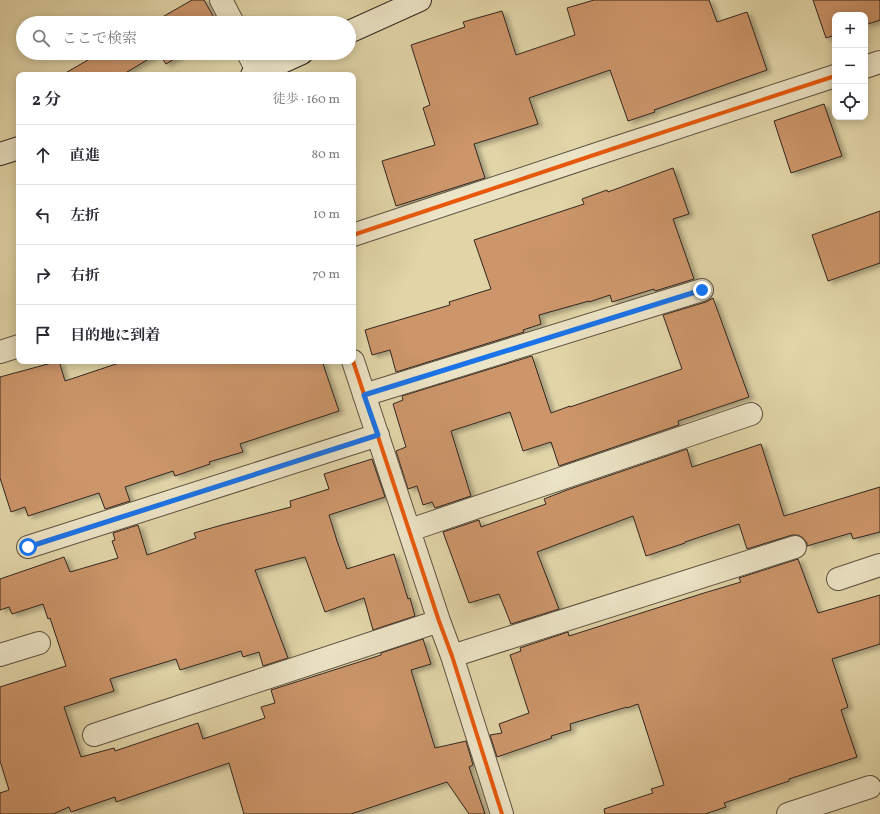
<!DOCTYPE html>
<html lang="ja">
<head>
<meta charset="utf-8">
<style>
  :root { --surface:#fff; --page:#f7f7f7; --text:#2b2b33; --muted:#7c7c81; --line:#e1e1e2 }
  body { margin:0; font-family:Vollkorn,"Noto Serif JP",serif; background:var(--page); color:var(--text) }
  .controls { position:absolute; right:12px; top:12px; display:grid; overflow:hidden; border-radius:8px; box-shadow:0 2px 10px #0003 }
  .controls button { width:36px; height:36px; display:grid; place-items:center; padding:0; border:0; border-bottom:1px solid var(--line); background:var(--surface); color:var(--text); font:20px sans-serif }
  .stop { position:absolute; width:12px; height:12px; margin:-9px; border:3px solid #1a73e8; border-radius:50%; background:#fff }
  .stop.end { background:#1a73e8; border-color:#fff; box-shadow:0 1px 4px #0008 }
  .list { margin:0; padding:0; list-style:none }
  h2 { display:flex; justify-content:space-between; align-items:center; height:52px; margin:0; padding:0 16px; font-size:17px }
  h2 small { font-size:13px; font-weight:400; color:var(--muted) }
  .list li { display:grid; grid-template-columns:26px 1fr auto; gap:12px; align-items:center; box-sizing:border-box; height:60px; padding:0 16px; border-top:1px solid var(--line) }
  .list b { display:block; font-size:15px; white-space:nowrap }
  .list em { font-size:13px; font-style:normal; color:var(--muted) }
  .icon { flex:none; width:22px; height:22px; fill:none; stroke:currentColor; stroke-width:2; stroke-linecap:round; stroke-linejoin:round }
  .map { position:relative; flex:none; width:880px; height:814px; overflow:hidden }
  .search { position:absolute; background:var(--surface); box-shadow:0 2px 10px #0003; left:16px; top:16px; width:340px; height:44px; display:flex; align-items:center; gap:10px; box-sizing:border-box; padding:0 14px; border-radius:22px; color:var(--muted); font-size:15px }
  .panel { position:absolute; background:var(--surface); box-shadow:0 2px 10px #0003; left:16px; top:72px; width:340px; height:292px; border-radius:8px }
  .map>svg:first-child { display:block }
  .building { fill:#cc956a; stroke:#322620; filter:url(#shadow) }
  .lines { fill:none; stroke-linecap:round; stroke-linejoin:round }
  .street-casing { stroke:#5e5242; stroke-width:24 }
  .secondary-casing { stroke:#322620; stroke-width:24 }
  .street { stroke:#ece4c6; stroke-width:22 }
  .secondary { stroke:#ece4c6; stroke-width:22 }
  .cycleway-casing { stroke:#ece4c6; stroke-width:6 }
  .cycleway { stroke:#e8590c; stroke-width:4 }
  .route { stroke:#1a73e8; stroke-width:5 }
</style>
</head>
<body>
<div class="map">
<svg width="880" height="814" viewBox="0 0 880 814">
  <defs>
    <filter id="shadow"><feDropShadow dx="4.5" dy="2.5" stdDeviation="2" flood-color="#0004"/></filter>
  </defs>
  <rect width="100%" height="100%" fill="#e1d5a8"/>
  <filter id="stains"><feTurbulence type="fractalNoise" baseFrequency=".005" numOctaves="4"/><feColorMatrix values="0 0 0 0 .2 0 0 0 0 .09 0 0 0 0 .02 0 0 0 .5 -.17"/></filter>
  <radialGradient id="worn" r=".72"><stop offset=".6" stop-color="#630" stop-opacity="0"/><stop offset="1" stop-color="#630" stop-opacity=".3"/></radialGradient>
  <path class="building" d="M192 0H204L217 23H152Z
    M594 0H709L717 22 747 12 767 70 654 110 655 112 628 121 610 70 529 98 538 124 474 144 485 178 396 206 382 161 435 145 423 108 430 105 411 45 465 27 463 22 502 11 516 55 575 35 567 8Z
    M813 0H880V20L865 25V15H835V35L826 38Z
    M100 53H184L166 64 159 53 122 75H62Z
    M824 104 842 156 791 173 774 121Z
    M673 168 689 214 673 219 694 279 655 291 654 289 612 302 610 295 589 302V301L539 315 541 324 523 330 524 332 396 372 390 350 372 355 365 330 450 305 449 302 491 289 474 240 584 204 582 199 607 190 608 192Z
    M880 211V263L828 281 812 235Z
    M713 298 749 397 678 421 679 425 559 466 551 442 523 451 510 412 451 431 471 496 435 508 432 502 423 505 417 486 408 489 396 451 406 447 393 404 403 400 402 396 532 356 551 413 570 406V407L682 369 663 315 706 302Z
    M59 361 65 381 125 361H322L339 411 240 444 243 452 209 462 210 464 175 476 173 471 125 487 130 501 105 509 99 493 28 516 25 507 11 512 0 478V377Z
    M761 444 784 516 880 487V532L853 539 851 533 807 546V543L803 538 798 535H792L747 549 739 524 685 542V543L646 556 633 516 537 552 559 609 511 624 499 594 469 603 443 532 479 520 481 527 546 504 544 499 567 490 687 449 692 467Z
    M372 459 385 497 329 515 337 541 347 569 394 554 408 599 410 598 415 616 373 630 364 598 325 612 305 557 255 570 288 658 263 666 259 652 243 657 241 651 180 670 176 659 110 679 114 691 64 707 81 757 114 748 115 751 198 723 203 739 265 718 261 707 275 703 271 690 381 655V653L423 639 431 664 411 670 435 748 466 741 473 765 469 767 485 814H469L447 782 351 814H244L229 763 116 802 115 797 71 812 69 807 53 814H0V793L9 790 0 761V687L66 666 50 618 48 619 43 604 12 614 9 607 0 610V579L64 557 70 572 118 558 112 541 115 540 113 533 138 525 147 555 196 538 194 533 222 525 291 507 290 501 329 489 324 474Z
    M798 559 818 613 880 595V644L832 659 848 707 841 710 857 757 789 779V781L724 803 726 807 705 814H605L604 809 653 793 651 789 664 785 638 704 627 708V707L570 724 571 730 551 736 552 738 497 757 490 735 502 733 499 724 529 713 510 655 521 651 520 648 568 632 569 636 704 593 741 582 739 578Z"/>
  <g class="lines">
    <g class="street-casing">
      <path id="street" d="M221 0 233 23
        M248 53 259 75
        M865 67 880 62
        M353 235 612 149 835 76
        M0 352 19 346
        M353 361 439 621 452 656 502 814
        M364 395 702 290
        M410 530 751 414
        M28 547 378 435
        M838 579 880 565
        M0 655 39 643
        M452 656 795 547
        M94 735 439 621
        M788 814 870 787"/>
    </g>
    <g class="secondary-casing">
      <path id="secondary" d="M349 32 420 0
        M252 75 258 73 302 53
        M0 154 19 148"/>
    </g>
    <use href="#street" class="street"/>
    <use href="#secondary" class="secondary"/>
    <g class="cycleway-casing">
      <path id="cycleway" d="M353 235 612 149 835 76
        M353 361 439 621 452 656 502 814
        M28 547 378 435"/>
    </g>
    <use href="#cycleway" class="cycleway"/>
  </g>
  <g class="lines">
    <path class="route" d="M28 547 378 435 364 395 702 290"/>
  </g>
  <rect width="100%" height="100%" filter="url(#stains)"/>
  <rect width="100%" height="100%" fill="url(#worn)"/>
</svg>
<div class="controls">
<button>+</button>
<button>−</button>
<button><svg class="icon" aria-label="locate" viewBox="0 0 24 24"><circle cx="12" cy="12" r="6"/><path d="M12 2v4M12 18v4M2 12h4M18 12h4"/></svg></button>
</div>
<div class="stop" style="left:28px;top:547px"></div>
<div class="stop end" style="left:702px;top:290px"></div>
<div class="search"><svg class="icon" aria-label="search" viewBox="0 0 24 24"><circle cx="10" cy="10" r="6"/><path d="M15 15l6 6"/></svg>ここで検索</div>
<section class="panel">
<h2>2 分<small>徒歩 · 160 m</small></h2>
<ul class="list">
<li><svg class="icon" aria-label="ahead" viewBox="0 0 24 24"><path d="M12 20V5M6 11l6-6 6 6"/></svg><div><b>直進</b></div><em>80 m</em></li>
<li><svg class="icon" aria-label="left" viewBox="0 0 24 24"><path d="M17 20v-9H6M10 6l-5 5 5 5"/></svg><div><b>左折</b></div><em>10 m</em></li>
<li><svg class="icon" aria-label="right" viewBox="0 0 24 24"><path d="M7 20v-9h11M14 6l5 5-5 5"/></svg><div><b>右折</b></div><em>70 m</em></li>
<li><svg class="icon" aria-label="arrive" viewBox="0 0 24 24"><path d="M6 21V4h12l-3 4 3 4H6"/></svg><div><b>目的地に到着</b></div></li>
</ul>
</section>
</div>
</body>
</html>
